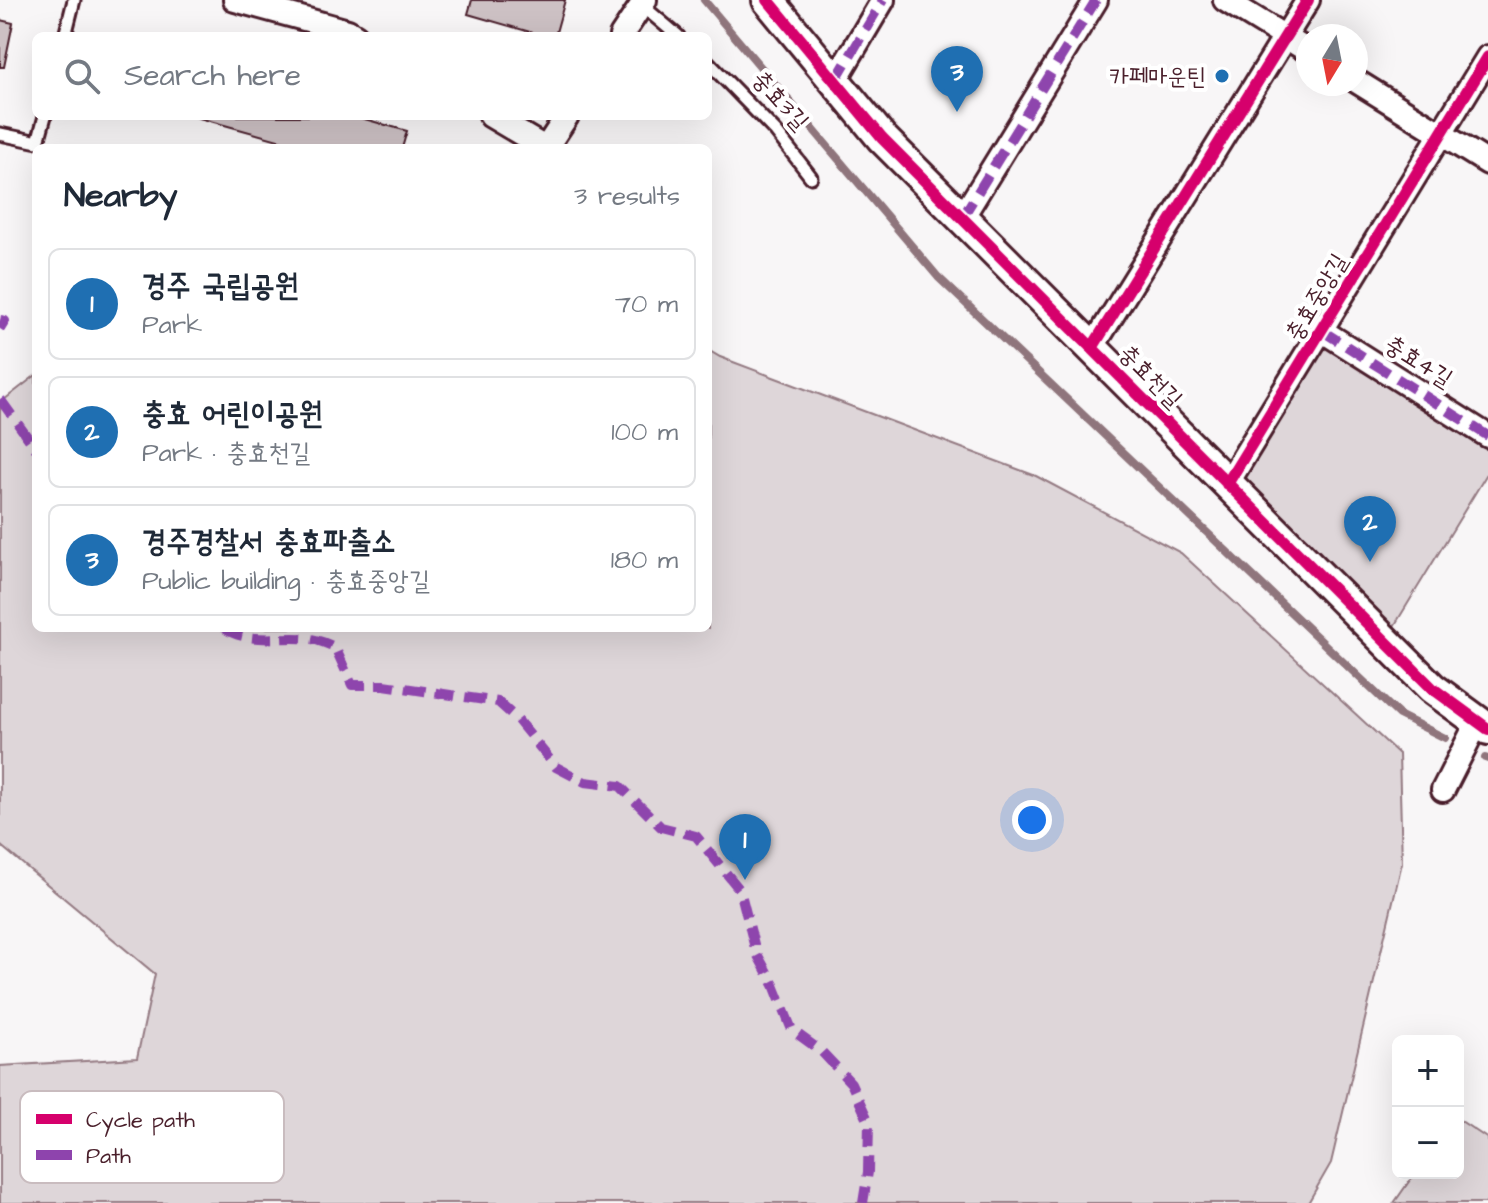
<!DOCTYPE html>
<html lang="en">
<head>
<meta charset="utf-8">
<style>
  :root { --surface:#fff; --page:#f2f2f3; --text:#1f2937; --muted:#747a83; --line:#e0e1e3; --accent:#1f6fb2 }
  body { margin:0; font-family:"Architects Daughter","Poor Story",sans-serif; background:var(--page); color:var(--text) }
  .controls { position:absolute; right:24px; bottom:24px; display:grid; overflow:hidden; border-radius:12px; box-shadow:0 8px 32px #0002 }
  .controls button { width:72px; height:72px; display:grid; place-items:center; padding:0; border:0; border-bottom:2px solid var(--line); background:var(--surface); color:var(--text); font:40px sans-serif }
  .compass { position:absolute; left:1296px; top:24px; width:72px; height:72px; border-radius:50%; background:var(--surface); box-shadow:0 8px 32px #0002; rotate:190deg }
  .you { position:absolute; left:1032px; top:820px; width:28px; height:28px; margin:-20px; border:6px solid #fff; border-radius:50%; background:#1a73e8; box-shadow:0 0 0 12px #1a73e833 }
  .badge { display:grid; place-items:center; width:52px; height:52px; border-radius:50%; background:var(--accent); color:#fff; font-size:26px; font-weight:700 }
  .pin { position:absolute; translate:-50% -66px; filter:drop-shadow(0 2px 4px #0008) }
  .pin::after { content:''; position:absolute; top:42px; width:28px; height:24px; background:inherit; clip-path:polygon(0 0,100% 0,50% 100%) }
  .list { margin:0; padding:0; list-style:none }
  h2 { display:flex; justify-content:space-between; align-items:center; height:104px; margin:0; padding:0 32px; font-size:34px }
  h2 small { font-size:26px; font-weight:400; color:var(--muted) }
  .list li { display:grid; grid-template-columns:52px 1fr auto; gap:24px; align-items:center; box-sizing:border-box; height:112px; margin:0 16px 16px; padding:0 16px; border:2px solid var(--line); border-radius:12px }
  .list b { display:block; font-size:30px; white-space:nowrap }
  .list p { margin:0; font-size:26px; white-space:nowrap; color:var(--muted) }
  .list em { font-size:26px; font-style:normal; color:var(--muted) }
  .icon { flex:none; width:44px; height:44px; fill:none; stroke:currentColor; stroke-width:2; stroke-linecap:round; stroke-linejoin:round }
  .map { position:relative; flex:none; width:1488px; height:1203px; overflow:hidden }
  .search { position:absolute; background:var(--surface); box-shadow:0 8px 32px #0002; left:32px; top:32px; width:680px; height:88px; display:flex; align-items:center; gap:20px; box-sizing:border-box; padding:0 28px; border-radius:12px; color:var(--muted); font-size:30px }
  .panel { position:absolute; background:var(--surface); box-shadow:0 8px 32px #0002; left:32px; top:144px; width:680px; height:488px; border-radius:12px }
  .map>svg:first-child { display:block }
  .green { fill:#ded6d9; stroke:#947a82; stroke-width:2 }
  .lines { fill:none; stroke-linecap:round; stroke-linejoin:round }
  .stream { stroke:#8f747b; stroke-width:8 }
  .building { fill:#cdc1c4; stroke:#4a1f2b; stroke-width:2 }
  .lane-casing { stroke:#4a1f2b; stroke-width:17 }
  .street-casing { stroke:#4a1f2b; stroke-width:28 }
  .secondary-casing { stroke:#4a1f2b; stroke-width:36 }
  .lane { stroke:#fff; stroke-width:11 }
  .street { stroke:#fff; stroke-width:22 }
  .secondary { stroke:#fff; stroke-width:30 }
  .quiet { stroke:#8e44ad; stroke-width:10; stroke-dasharray:20 10; stroke-linecap:butt }
  .cycleway-casing { stroke:#fff; stroke-width:17 }
  .cycleway { stroke:#d6006c; stroke-width:12 }
  .poi-dot { fill:#1f6fb2; stroke:#fff; stroke-width:3 }
  .labels { text-anchor:middle; stroke-width:8; stroke-linejoin:round; paint-order:stroke }
  .poi-label { font-size:24px; fill:#4a1f2b; stroke:#fff; text-anchor:end }
  .street-label { font-size:24px; fill:#4a1f2b; stroke:#fff }
  .key { fill:#fff; stroke:#c9bcbf; stroke-width:2 }
  .key-label { font-size:22px; fill:#4a1f2b }
</style>
</head>
<body>
<div class="map">
<svg width="1488" height="1203" viewBox="0 0 1488 1203">
  <rect width="100%" height="100%" fill="#f8f6f7"/>
  <filter id="ink" filterUnits="userSpaceOnUse"><feTurbulence type="fractalNoise" baseFrequency=".0125" numOctaves="2"/><feDisplacementMap in="SourceGraphic" scale="16" xChannelSelector="R" yChannelSelector="G"/><feConvolveMatrix kernelMatrix="1 2 1 2 8 2 1 2 1" color-interpolation-filters="sRGB"/></filter>
  <g filter="url(#ink)">
    <path class="green" d="M1321 330 1488 436V472L1385 641 1227 484Z
      M708 350 720 357 1036 476 1181 553 1399 754 1402 863 1331 1163 1308 1203H0V1066L137 1058 155 974 0 845V403L36 375V628H708Z
      M1458 1119 1488 1139V1203H1394L1415 1173H1458Z"/>
    <g class="lines">
      <path class="stream" d="M704 0 938 277 1399 715 1445 738
        M1485 758 1488 759"/>
    </g>
    <path class="building" d="M472 0H565L555 36H544L468 14Z
      M0 20 13 23 4 67H0Z
      M192 116H354L407 131 402 148H307Z"/>
    <g class="lines">
      <g class="lane-casing">
        <path id="lane" d="M639 3 678 36
          M65 36 74 0
          M708 62 776 132 811 177
          M0 134 38 142 45 116"/>
      </g>
      <g class="street-casing">
        <path id="street" d="M235 0 348 31 356 36
          M1225 0 1308 51
          M621 36 645 0
          M835 81 883 0
          M1356 81 1488 163
          M491 116 545 148
          M546 148 567 116
          M962 218 1096 0
          M1321 330 1488 436
          M1092 348 1308 0
          M1227 484 1488 57
          M1443 790 1477 723"/>
      </g>
      <g class="secondary-casing">
        <path id="secondary" d="M768 0 882 138 1432 688 1488 729"/>
      </g>
      <use href="#lane" class="lane"/>
      <use href="#street" class="street"/>
      <use href="#secondary" class="secondary"/>
      <path class="quiet" d="M835 81 883 0
        M962 218 1096 0
        M0 320 5 321 0 329
        M1321 330 1488 436
        M0 399 36 449
        M224 628C248 645 283 635 311 639 319 640 327 644 335 647L352 685H384L498 702 516 718 556 767 585 782 620 786 661 827 696 836 740 890 756 952 774 985 792 1030 821 1051 851 1083 869 1122 868 1172 863 1203"/>
      <g class="cycleway-casing">
        <path id="cycleway" d="M768 0 882 138 1432 688 1488 729
          M1092 348 1308 0
          M1227 484 1488 57"/>
      </g>
      <use href="#cycleway" class="cycleway"/>
    </g>
  </g>
  <circle class="poi-dot" cx="1222" cy="76" r="8"/>
  <g class="labels">
    <g class="poi-label">
      <text x="1206" y="84">카페마운틴</text>
    </g>
    <g class="street-label">
      <text transform="translate(781 100) rotate(48)" y="8">충효3길</text>
      <text transform="translate(1316 297) rotate(-59)" y="8">충효중앙길</text>
      <text transform="translate(1419 361) rotate(32)" y="8">충효4길</text>
      <text transform="translate(1151 376) rotate(45)" y="8">충효천길</text>
    </g>
  </g>
  <rect x="20" y="1091" width="264" height="92" rx="12" class="key"/>
  <rect x="36" y="1114" width="36" height="10" fill="#d6006c"/>
  <rect x="36" y="1150" width="36" height="10" fill="#8e44ad"/>
  <g class="key-label">
    <text x="86" y="1127">Cycle path</text>
    <text x="86" y="1163">Path</text>
  </g>
</svg>
<div class="controls">
<button>+</button>
<button>−</button>
</div>
<svg class="compass" viewBox="-18 -18 36 36"><path d="M0-13l5 13h-10z" fill="#e53935"/><path d="M0 13l5-13h-10z" fill="#747a83"/></svg>
<div class="you"></div>
<div class="pin badge" style="left:745px;top:880px">1</div>
<div class="pin badge" style="left:1370px;top:562px">2</div>
<div class="pin badge" style="left:957px;top:112px">3</div>
<div class="search"><svg class="icon" aria-label="search" viewBox="0 0 24 24"><circle cx="10" cy="10" r="6"/><path d="M15 15l6 6"/></svg>Search here</div>
<section class="panel">
<h2>Nearby<small>3 results</small></h2>
<ul class="list">
<li><span class="badge">1</span><div><b>경주 국립공원</b><p>Park</p></div><em>70 m</em></li>
<li><span class="badge">2</span><div><b>충효 어린이공원</b><p>Park · 충효천길</p></div><em>100 m</em></li>
<li><span class="badge">3</span><div><b>경주경찰서 충효파출소</b><p>Public building · 충효중앙길</p></div><em>180 m</em></li>
</ul>
</section>
</div>
</body>
</html>
